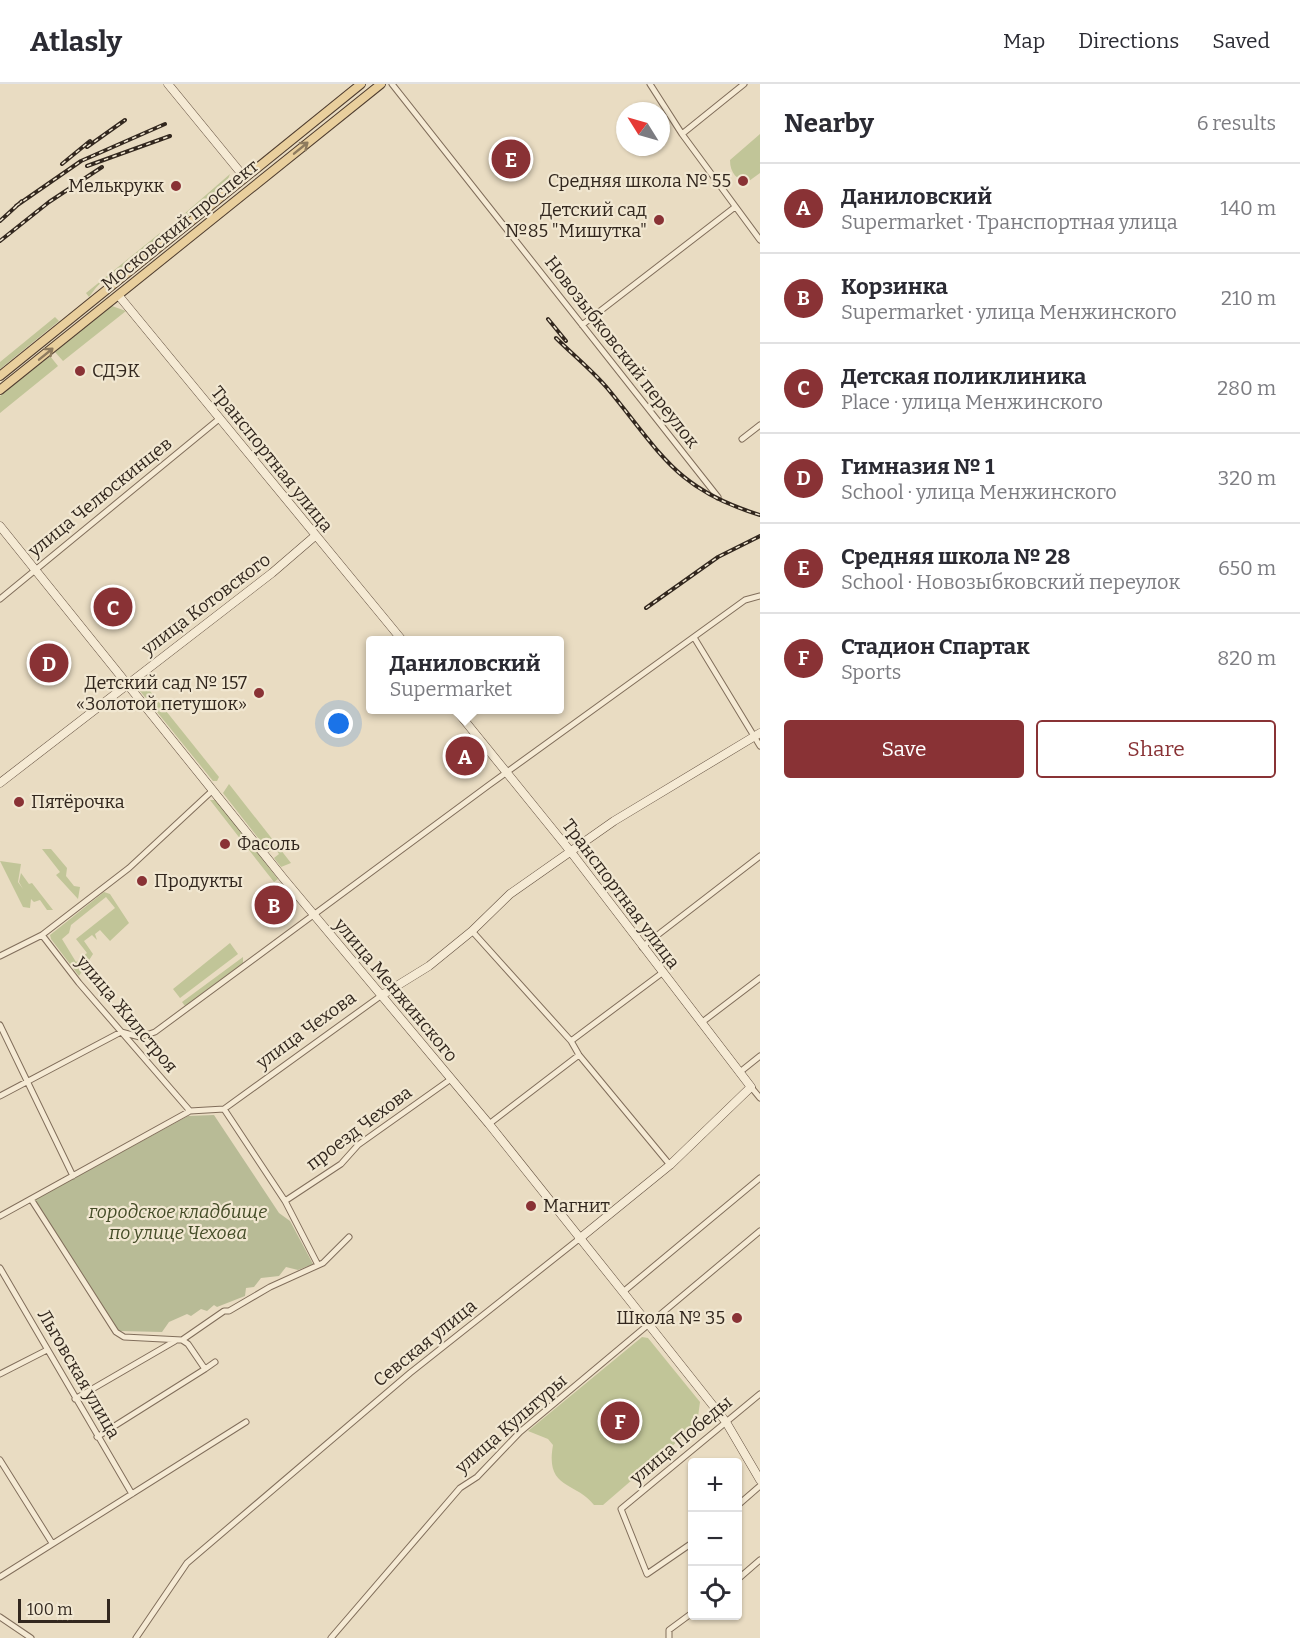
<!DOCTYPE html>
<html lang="en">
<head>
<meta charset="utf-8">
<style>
  :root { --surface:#fff; --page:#f2f2f3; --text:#2b2b33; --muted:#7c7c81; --line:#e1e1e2; --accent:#893235 }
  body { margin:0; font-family:Bitter,serif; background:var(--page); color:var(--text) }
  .controls { position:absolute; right:18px; bottom:18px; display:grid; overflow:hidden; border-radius:6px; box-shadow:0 2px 4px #0004 }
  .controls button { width:54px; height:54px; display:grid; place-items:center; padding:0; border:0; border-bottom:2px solid var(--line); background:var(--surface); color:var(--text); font:30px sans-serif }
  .compass { position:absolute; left:616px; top:18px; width:54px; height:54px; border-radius:50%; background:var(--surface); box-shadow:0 2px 4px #0004; rotate:307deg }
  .scale { position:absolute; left:18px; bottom:15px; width:92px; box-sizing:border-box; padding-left:6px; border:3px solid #32271e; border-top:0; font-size:16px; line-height:21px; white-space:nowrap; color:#32271e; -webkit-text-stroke:4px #f1e7d1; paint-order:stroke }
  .you { position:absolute; left:339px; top:640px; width:21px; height:21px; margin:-15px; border:4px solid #fff; border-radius:50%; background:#1a73e8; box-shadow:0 0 0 9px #1a73e833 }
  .badge { display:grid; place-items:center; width:39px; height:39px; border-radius:50%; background:var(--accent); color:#fff; font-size:20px; font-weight:700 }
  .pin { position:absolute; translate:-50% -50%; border:3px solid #fff; box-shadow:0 2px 6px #0006 }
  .popup { position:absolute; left:366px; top:552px; width:198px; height:78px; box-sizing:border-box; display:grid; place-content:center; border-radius:6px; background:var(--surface); filter:drop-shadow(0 2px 4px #0005); font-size:20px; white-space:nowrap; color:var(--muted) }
  .popup b { font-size:22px; color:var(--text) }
  .popup::after { content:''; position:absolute; left:50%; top:100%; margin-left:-12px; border:12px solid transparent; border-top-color:var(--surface) }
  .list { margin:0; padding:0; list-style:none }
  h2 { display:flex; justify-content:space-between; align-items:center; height:78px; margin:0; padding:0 24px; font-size:26px }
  h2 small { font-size:20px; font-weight:400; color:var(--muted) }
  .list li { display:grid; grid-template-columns:39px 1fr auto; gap:18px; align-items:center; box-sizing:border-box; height:90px; padding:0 24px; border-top:2px solid var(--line) }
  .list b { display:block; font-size:22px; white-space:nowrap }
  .list p { margin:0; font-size:20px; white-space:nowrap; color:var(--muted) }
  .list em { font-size:20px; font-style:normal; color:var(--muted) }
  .actions { display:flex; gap:12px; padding:18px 24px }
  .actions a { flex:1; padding:14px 0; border:2px solid var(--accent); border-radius:6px; text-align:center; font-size:21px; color:var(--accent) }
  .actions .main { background:var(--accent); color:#fff }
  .icon { flex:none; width:33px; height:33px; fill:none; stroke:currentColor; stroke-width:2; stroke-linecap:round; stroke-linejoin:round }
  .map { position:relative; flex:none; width:760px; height:1554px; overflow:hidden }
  header { display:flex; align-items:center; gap:36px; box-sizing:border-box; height:84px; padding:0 30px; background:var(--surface); border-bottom:2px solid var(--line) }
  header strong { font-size:28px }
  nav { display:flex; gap:33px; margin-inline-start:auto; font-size:21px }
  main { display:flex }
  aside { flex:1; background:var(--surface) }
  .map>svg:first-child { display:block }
  .green { fill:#c1c598; fill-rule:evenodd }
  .cemetery { fill:#b8bb96 }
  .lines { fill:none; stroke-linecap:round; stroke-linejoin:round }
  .street-casing { stroke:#816e5b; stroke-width:7 }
  .secondary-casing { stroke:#624f3f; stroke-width:9 }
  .primary-casing { stroke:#4f3d2f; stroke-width:10 }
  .street { stroke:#f5ead4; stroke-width:5 }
  .secondary { stroke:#f5ead4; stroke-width:8 }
  .primary { stroke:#e9cf9d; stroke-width:8 }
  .rail-casing { stroke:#32271e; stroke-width:4 }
  .rail { stroke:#f1e7d1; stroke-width:1.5; stroke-dasharray:4.5; stroke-linecap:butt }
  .oneway { stroke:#8e7b5e }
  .poi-dot { fill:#893235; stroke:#f1e7d1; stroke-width:2 }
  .labels { text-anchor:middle; stroke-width:4.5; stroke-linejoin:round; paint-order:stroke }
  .poi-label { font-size:18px; fill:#32271e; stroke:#f1e7d1; text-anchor:end }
  .street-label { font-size:18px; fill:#32271e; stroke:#f1e7d1 }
  .park-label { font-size:18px; font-style:italic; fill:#444c27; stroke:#f1e7d1 }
</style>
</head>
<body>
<header>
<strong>Atlasly</strong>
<nav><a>Map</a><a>Directions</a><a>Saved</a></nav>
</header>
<main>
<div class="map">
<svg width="760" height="1554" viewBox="0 0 760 1554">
  <rect width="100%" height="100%" fill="#e9dcc2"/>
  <path class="green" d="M760 50V89L749 97C737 97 730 89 730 76Z
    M230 90 225 103 184 136 176 137Z
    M160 149 158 157 112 194C100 196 95 205 89 213L86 209Z
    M112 222 126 227 63 277 55 268Z
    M55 233 59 237 0 285V278Z
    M50 272 58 282 0 329V312Z
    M146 602 219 693 217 697H213L140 607Z
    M229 700 291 779 281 783 274 774 279 770 275 764 269 768 223 709Z
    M210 716H216L278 795 274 798Z
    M42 765H51L67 784 66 792 74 802 80 803 78 815 56 791 60 788Z
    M0 777 21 780 18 798 23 805 19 798 21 789 29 800 32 799 53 826H47L40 816 34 818 31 815 30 824 23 823Z
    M104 808 110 810 129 839 110 857 100 846 95 850 97 856 92 851 84 857 93 870 79 892 51 855 50 851ZM106 813 115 824 76 855 87 869 76 878 62 855 69 849 71 841Z
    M230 859 238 870 180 914 173 905Z
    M243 873V879L185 922 182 918Z
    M642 1253 648 1254 700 1318 697 1340 662 1371 664 1374 643 1392 640 1389 603 1421H594C575 1397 545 1406 553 1361L548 1355 528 1347Z"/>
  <path class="cemetery" d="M214 1031 279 1129 290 1137 313 1180 298 1186 286 1183 279 1192 261 1194 254 1203 246 1204 245 1212 217 1223 214 1221 207 1227 201 1225 191 1232 187 1230 169 1238 162 1248 119 1247 34 1116 188 1032Z"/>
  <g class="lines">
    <g class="street-casing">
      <path id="street" d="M392 0 718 413
        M650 0 682 50 760 156
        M682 50 744 0
        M582 241 735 123
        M742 355 760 341
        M0 515 219 335
        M695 555 760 662
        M472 847 571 957 579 971 670 1081
        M42 851 79 899 190 1027
        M642 863 760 772
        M0 872 42 851 129 784 213 706
        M701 939 760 894
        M0 941 73 1092
        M571 957 662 889
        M740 988 760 972
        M751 1003 760 1014
        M0 1012 121 948 140 953 155 948 489 701 745 516 760 512
        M224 1025 285 1117 318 1181
        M489 1040 579 971
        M31 1115 116 1248 124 1253 182 1256 188 1260 205 1285 215 1278
        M285 1117 341 1080 358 1061 451 995
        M0 1132 190 1027 224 1025 382 911
        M0 1184 132 1410
        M623 1208 760 1094
        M182 1256 224 1227H229L270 1203 323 1179 349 1153
        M0 1290 47 1266
        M75 1315 175 1257
        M97 1353 205 1285
        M0 1376 52 1459
        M738 1421 760 1402
        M692 1459 647 1490 621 1425 760 1310
        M0 1493 246 1338
        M738 1495 760 1476
        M0 1533 31 1554
        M136 1554 187 1479 410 1289 579 1155
        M331 1554 460 1404 477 1393 520 1348 760 1147
        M669 1554V1546L692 1529"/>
    </g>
    <g class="secondary-casing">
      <path id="secondary" d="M168 0 245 94
        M119 212 402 556
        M0 442 284 795 489 1040 623 1208 726 1338 760 1396
        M456 626 571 768 751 1003 670 1081 579 1155
        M0 699 272 489 315 452
        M382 911 429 882 472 847 510 810 614 737 760 649"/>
    </g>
    <g class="primary-casing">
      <path id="primary" d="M0 292 361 0
        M0 306 381 0"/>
    </g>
    <use href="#street" class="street"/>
    <use href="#secondary" class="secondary"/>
    <use href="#primary" class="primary"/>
    <g class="rail-casing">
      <path id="rail" d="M87 63 125 36
        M62 80 90 57
        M87 82 170 52
        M16 122 81 77 165 40
        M0 137 22 117
        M0 157 49 118 102 83
        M548 235 566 257
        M556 254C573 271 593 287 608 305 661 369 675 405 760 431
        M646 524 718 473 760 452"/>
    </g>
    <use href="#rail" class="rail"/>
  </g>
  <defs><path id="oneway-shaft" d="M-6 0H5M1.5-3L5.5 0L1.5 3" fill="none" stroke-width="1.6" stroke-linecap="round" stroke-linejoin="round" transform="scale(1.5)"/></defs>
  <g class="oneway">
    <use href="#oneway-shaft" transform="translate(301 64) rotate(-39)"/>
    <use href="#oneway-shaft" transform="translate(46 270) rotate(-39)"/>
  </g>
  <g class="poi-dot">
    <circle cx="743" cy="97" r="6"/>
    <circle cx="176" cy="102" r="6"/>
    <circle cx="659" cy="136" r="6"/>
    <circle cx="80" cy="287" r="6"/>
    <circle cx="259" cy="609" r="6"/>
    <circle cx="19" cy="718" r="6"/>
    <circle cx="225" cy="760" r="6"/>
    <circle cx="142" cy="797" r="6"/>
    <circle cx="531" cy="1122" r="6"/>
    <circle cx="737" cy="1234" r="6"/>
  </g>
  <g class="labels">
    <g class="poi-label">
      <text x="731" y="103">Средняя школа № 55</text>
      <text x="164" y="108">Мелькрукк</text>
      <text x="647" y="132">Детский сад<tspan x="647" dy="21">№85 "Мишутка"</tspan></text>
      <text x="92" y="293" text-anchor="start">СДЭК</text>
      <text x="247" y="605">Детский сад № 157<tspan x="247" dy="21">«Золотой петушок»</tspan></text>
      <text x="31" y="724" text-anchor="start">Пятёрочка</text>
      <text x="237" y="766" text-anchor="start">Фасоль</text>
      <text x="154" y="803" text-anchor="start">Продукты</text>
      <text x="543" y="1128" text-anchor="start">Магнит</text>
      <text x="725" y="1240">Школа № 35</text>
    </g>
    <g class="street-label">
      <text transform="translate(180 141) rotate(-39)" y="6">Московский проспект</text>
      <text transform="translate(622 268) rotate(52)" y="6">Новозыбковский переулок</text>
      <text transform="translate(272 375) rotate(51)" y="6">Транспортная улица</text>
      <text transform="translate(100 413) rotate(-39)" y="6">улица Челюскинцев</text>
      <text transform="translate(206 520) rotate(-37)" y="6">улица Котовского</text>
      <text transform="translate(621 810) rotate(53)" y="6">Транспортная улица</text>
      <text transform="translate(396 906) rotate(50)" y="6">улица Менжинского</text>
      <text transform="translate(127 930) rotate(50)" y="6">улица Жилстроя</text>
      <text transform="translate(306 946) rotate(-36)" y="6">улица Чехова</text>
      <text transform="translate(359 1044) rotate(-37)" y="6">проезд Чехова</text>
      <text transform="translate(425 1259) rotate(-39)" y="6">Севская улица</text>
      <text transform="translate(79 1290) rotate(60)" y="6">Льговская улица</text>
      <text transform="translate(511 1340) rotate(-41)" y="6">улица Культуры</text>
      <text transform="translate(681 1356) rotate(-40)" y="6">улица Победы</text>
    </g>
    <g class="park-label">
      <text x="178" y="1134">городское кладбище<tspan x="178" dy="21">по улице Чехова</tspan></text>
    </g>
  </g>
</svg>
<div class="controls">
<button>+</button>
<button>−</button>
<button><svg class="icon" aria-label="locate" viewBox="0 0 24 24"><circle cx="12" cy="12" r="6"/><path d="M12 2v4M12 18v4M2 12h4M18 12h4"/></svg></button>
</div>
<svg class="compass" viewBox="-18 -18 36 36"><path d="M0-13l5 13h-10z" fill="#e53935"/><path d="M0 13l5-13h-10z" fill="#7c7c81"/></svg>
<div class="scale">100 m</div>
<div class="you"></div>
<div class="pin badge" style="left:465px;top:672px">A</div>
<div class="popup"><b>Даниловский</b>Supermarket</div>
<div class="pin badge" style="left:274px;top:821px">B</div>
<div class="pin badge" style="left:113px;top:523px">C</div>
<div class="pin badge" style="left:49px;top:579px">D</div>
<div class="pin badge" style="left:511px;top:75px">E</div>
<div class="pin badge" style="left:620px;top:1337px">F</div>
</div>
<aside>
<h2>Nearby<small>6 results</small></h2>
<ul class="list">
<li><span class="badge">A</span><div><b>Даниловский</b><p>Supermarket · Транспортная улица</p></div><em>140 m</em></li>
<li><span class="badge">B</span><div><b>Корзинка</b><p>Supermarket · улица Менжинского</p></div><em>210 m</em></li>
<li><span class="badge">C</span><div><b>Детская поликлиника</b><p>Place · улица Менжинского</p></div><em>280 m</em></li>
<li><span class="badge">D</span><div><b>Гимназия № 1</b><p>School · улица Менжинского</p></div><em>320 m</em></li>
<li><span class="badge">E</span><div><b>Средняя школа № 28</b><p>School · Новозыбковский переулок</p></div><em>650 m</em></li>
<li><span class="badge">F</span><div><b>Стадион Спартак</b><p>Sports</p></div><em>820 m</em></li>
</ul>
<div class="actions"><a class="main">Save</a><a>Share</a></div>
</aside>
</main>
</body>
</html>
